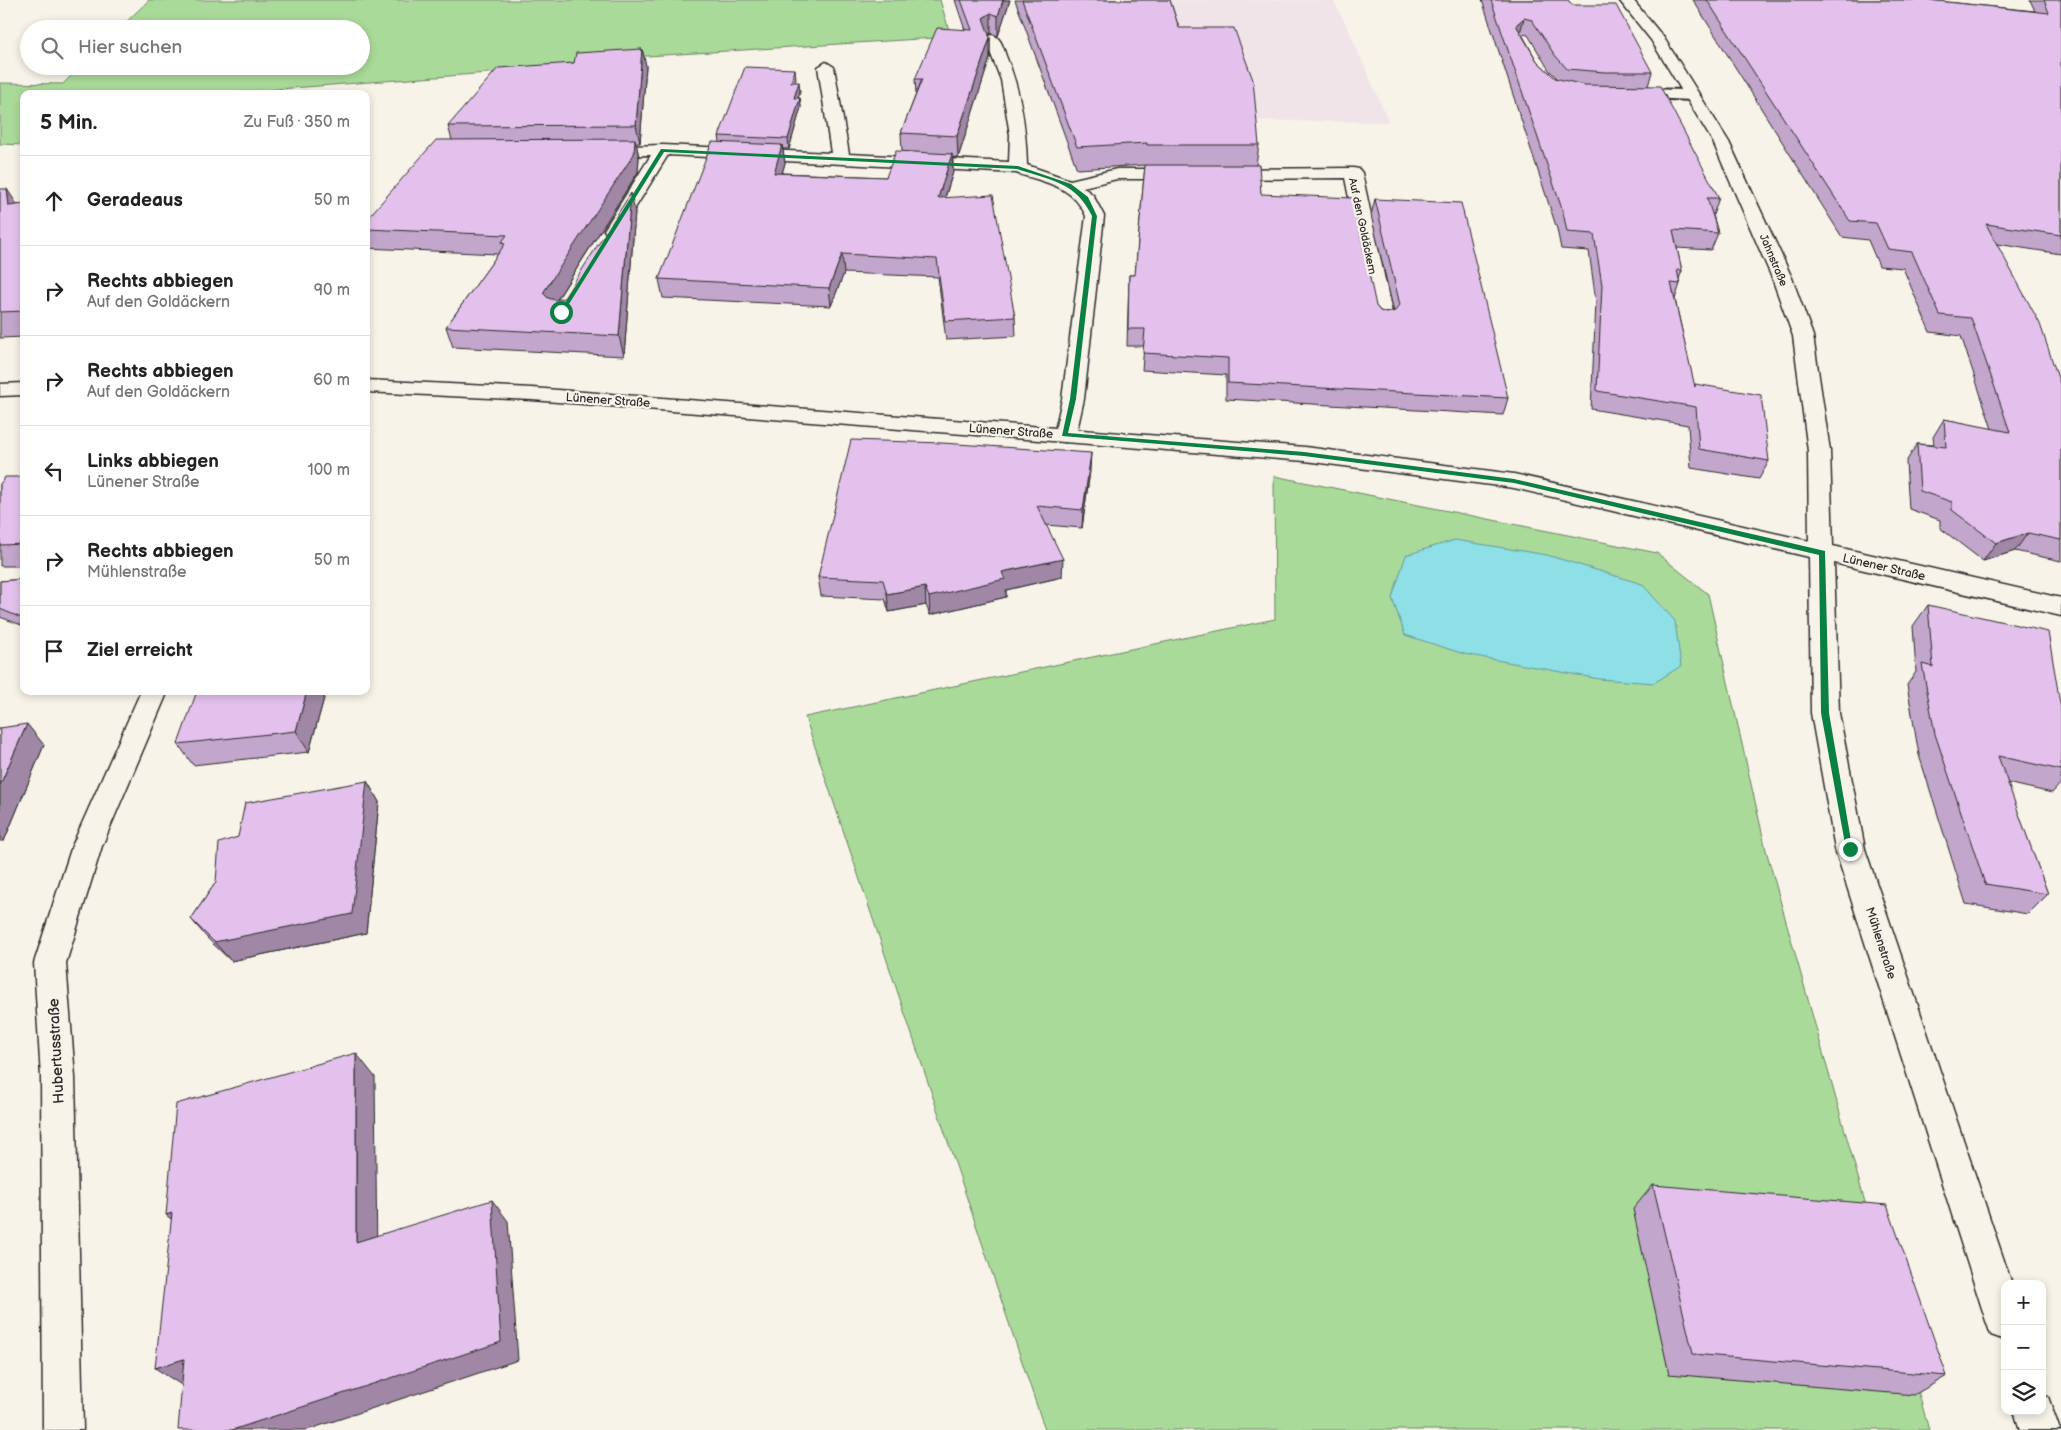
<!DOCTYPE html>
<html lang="de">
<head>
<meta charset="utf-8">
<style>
  :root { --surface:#fff; --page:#f2f2f2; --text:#222; --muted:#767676; --line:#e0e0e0 }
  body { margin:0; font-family:"Balsamiq Sans",sans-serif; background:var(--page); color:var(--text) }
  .controls { position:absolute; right:15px; bottom:15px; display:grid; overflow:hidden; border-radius:10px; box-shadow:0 2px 8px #0003 }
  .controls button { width:45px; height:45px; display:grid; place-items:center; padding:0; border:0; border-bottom:1px solid var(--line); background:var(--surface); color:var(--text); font:25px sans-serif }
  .stop { position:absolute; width:15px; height:15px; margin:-11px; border:4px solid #0b8043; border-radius:50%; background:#fff }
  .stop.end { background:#0b8043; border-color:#fff; box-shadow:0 1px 5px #0008 }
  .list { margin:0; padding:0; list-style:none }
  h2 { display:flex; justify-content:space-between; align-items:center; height:65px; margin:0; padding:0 20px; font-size:21px }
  h2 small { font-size:16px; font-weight:400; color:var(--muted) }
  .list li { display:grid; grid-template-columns:32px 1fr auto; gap:15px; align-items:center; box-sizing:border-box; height:90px; padding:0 20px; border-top:1px solid var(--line) }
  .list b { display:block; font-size:19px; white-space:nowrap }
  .list p { margin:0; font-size:16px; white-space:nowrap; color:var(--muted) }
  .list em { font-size:16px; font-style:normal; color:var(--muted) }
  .icon { flex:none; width:28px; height:28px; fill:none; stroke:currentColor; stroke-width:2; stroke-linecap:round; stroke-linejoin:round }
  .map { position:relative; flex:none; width:2061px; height:1430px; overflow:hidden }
  .search { position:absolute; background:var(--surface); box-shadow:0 2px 8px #0003; left:20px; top:20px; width:350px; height:55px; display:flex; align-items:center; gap:12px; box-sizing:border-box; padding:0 18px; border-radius:28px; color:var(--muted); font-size:19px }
  .panel { position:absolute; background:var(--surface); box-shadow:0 2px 8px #0003; left:20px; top:90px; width:350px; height:605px; border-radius:10px }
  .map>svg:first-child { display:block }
  .built { fill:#f1e4e9 }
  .green { fill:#aada9a; stroke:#6a8262 }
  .water { fill:#8edfe6; stroke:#66979b }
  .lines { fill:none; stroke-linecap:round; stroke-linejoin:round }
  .service-casing { stroke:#2b2b2b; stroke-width:4 }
  .minor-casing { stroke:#2b2b2b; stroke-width:3 }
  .secondary-casing { stroke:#2b2b2b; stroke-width:3 }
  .service { fill:#f7f3e8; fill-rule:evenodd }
  .minor { fill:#f7f3e8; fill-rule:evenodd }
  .secondary { fill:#f7f3e8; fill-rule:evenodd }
  .wall { fill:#c3a6cb; stroke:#2b2b2b; fill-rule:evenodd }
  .shaded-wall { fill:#9f87a5; stroke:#2b2b2b }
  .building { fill:#e3c1ec; stroke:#2b2b2b }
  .route { fill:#0b8043 }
  .labels { text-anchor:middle; stroke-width:4.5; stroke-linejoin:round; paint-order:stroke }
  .far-street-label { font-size:11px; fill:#2b2b2b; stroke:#f7f3e8 }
  .street-label { font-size:12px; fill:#2b2b2b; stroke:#f7f3e8 }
  .near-street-label { font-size:15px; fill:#2b2b2b; stroke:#f7f3e8 }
</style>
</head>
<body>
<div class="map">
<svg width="2061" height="1430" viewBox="0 0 2061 1430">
  <rect width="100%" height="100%" fill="#f7f3e8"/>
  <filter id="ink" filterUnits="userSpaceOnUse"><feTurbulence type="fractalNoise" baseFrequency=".02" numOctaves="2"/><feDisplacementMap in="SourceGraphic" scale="10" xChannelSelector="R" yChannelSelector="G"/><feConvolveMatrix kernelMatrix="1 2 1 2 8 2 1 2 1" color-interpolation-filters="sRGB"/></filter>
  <g filter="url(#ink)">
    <path class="built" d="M1036 0H1333L1348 28 1389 122 1101 119Z"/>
    <path class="green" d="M149 0H940L951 37 583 60 553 68 214 94H24V145L0 144V83L63 84 81 66H361V29H119Z
      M1274 476 1657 553 1708 594 1766 850 1929 1430H1045L805 717 1275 619Z"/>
    <path class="water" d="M1455 540 1547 555 1642 584 1675 621 1681 666 1654 683 1599 679 1464 654 1405 635 1392 598 1406 555Z"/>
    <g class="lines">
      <g class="service-casing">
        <path id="service" d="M1628 89 1692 90 1700 95 1692 100 1623 97 1620 94 1623 91Z"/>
      </g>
      <g class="minor-casing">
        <path id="minor" d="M992 35C1001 37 1003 47 1006 56 1021 91 1026 127 1027 165L1070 180 1117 169H1182L1188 170 1191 174 1188 178 1182 179H1117L1083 187 1093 195 1104 216 1084 399 1076 435 1073 440 1065 442 1057 440 1054 435 1062 399 1086 216C1072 185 1046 183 1016 173L668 155 619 234H607L604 230 651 155 602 156 596 155 594 151 596 147 663 145 831 153 818 67 826 62 834 67 849 154 1009 162 1010 135 1001 80 985 39Z
          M1353 168 1359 169 1362 173 1394 322 1391 326 1384 328 1377 326 1374 322 1345 178 1222 179 1216 178 1213 174 1216 170 1222 169Z
          M141 691H168L102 846 66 963 75 1077 83 1430H43L41 1077 34 963 72 846Z"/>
      </g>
      <g class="secondary-casing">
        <path id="secondary" d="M1619 0H1633L1664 38 1729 142 1792 278 1813 336 1830 451 1833 546 2061 598V616L1834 563 1839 713 1865 849 2012 1284H2005V1340L1991 1335 1986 1321 1835 849 1811 713 1809 557 1514 488 1305 461 532 400 366 392V380L532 388 1305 447 1514 474 1809 541 1808 451 1793 336 1772 278 1713 142 1651 40Z
          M24 383V395L0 396V384Z
          M2042 1394 2048 1397 2060 1430H2020L2014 1411H2042Z"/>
      </g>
      <use href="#service" class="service"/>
      <use href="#minor" class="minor"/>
      <use href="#secondary" class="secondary"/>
    </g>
    <path class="wall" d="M955 0H1010L998 36 991 33 989 35 990 38V58L958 158 953 157V172L945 198 1015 317 1016 336 946 340 938 277 844 273 831 306 663 298 659 279 720 142 719 136 796 79 795 82 800 92 798 98H800L801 107 789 149H783L785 163 782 173 886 177 902 152 901 133 916 94 915 79 965 30Z
      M1015 0H1170L1179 28 1259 145 1256 165 1261 194 1376 306 1380 311 1387 313 1394 312 1371 215 1375 199 1508 398 1503 415 1226 399V375L1142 370 1144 346H1127L1129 275H1135L1145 165 1077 169Z
      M1482 0H1568L1572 5 1652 72 1648 86 1719 198 1713 215 1718 233 1711 250 1677 248 1682 271 1679 279 1680 284 1675 299 1694 385 1769 461 1759 479 1691 468 1688 425 1591 409 1596 302 1589 251 1561 249 1557 229ZM1522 34 1528 35 1549 70 1558 79 1555 78 1537 61Z
      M1693 0H1928L2035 11 2030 0H2061V254L1997 244 2061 387V561L2015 551 1983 561 1940 528V520L1909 509 1906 462 1917 444 1934 445 1933 437 1944 419 1992 429 1961 336 1930 332 1903 268 1879 266 1868 240 1842 237Z
      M642 49 646 66 640 143H636L639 157 638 172 557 300 564 298 635 212 624 356 453 347 446 327 498 254 366 248V220L452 140 448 126 574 63Z
      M0 189 17 205 24 204V337L0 338Z
      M1090 471 1082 528 1046 525 1062 577 1006 590V597L930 615 926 605 889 612 885 599 821 596 818 577Z
      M24 477V566H0V484Z
      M24 579V626L0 617V581Z
      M1928 605 2061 709V783L2052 793 2007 783 2048 894 2028 914 1966 904 1919 755 1907 685 1916 672 1913 626Z
      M326 691 309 752 193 765 178 744Z
      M0 728 44 745 4 841H0Z
      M367 781 379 802 366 933 231 961 208 939 191 919 216 882 238 837Z
      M1653 1185 1947 1376 1914 1395 1669 1374 1633 1209Z"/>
    <path class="shaded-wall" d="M1003 0H1010L998 36V16Z
      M991 13V33L983 38V18Z
      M1524 18 1520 33 1516 25Z
      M990 38V58L958 158 957 136Z
      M642 49 646 66 640 143 636 125Z
      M795 69 796 79 792 92 791 82Z
      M799 82 800 92 795 107 794 98Z
      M800 98 801 107 789 149 788 139Z
      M635 139 639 157 638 172 549 312 543 293Z
      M782 145 785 163 777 191 774 173Z
      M952 154 953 172 939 216 938 198Z
      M7 189 22 212 9 206Z
      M631 193 635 212 624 356 619 336Z
      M842 254 844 273 831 306 829 288Z
      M1091 453 1090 471 1082 528 1083 510Z
      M2028 533 2015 551 1983 561 1996 543Z
      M1063 559 1062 577 1006 590V597L930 615 929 597 1002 572Z
      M925 587 926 605 889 612 887 594Z
      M307 691H326L309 752 296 731Z
      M27 724 44 745 4 841 0 836V785Z
      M367 781 379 802 366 933 231 961 214 942Z
      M356 1053 375 1077 377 1262 356 1242Z
      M492 1200 508 1221 518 1360 307 1430H232Z
      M172 1213 193 1236 166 1215Z
      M184 1359 183 1386 155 1368Z"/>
    <path class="building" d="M961 0H1003L998 16 991 13 983 18 990 38 957 136 901 133 922 79H915L937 28 972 30Z
      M1022 0H1170L1179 28H1234L1253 80 1259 145H1147V143L1077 147Z
      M1491 0H1568L1572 5H1616L1652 72H1605L1567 69 1554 54 1532 20 1524 18 1516 25 1537 61 1555 78 1584 85 1660 86 1719 198H1707L1718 233 1673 230 1682 271 1677 270 1680 284 1671 283 1695 387V384L1761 395 1769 461 1699 449 1696 407 1597 391 1602 285 1594 234 1567 232 1563 212Z
      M1707 0H1928L2049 13 2044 0H2061V235L1986 224 2040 324 2061 387V540L2028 533 1996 543 1952 510V502L1920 491 1917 444 1946 447 1944 419 2010 432 1971 318 1940 315 1912 252 1888 249 1876 223 1850 221Z
      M642 49 636 125 448 126 498 68 574 63 576 53Z
      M745 67 795 69 791 82H799L794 98H800L788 139 719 136Z
      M635 139 634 154 543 293 548 298 555 300 564 298 631 193 619 336 446 327 505 244 501 243 507 235 366 229V220L436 140Z
      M712 142 782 145 774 173 886 177 896 151 952 154 938 198 993 195 1015 317 945 321 937 259 842 254 829 288 659 279Z
      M1145 165H1259L1261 194 1353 198 1376 306 1380 311 1387 313 1395 311 1400 305 1375 199 1461 203 1508 398 1228 383V358L1143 353 1145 329H1128L1129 275H1135Z
      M0 189H7L9 206 24 204V311L0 312Z
      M851 440 942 443 1091 453 1083 510 1037 506 1063 559 1002 572 1005 579 929 597 925 587 887 594 883 580 818 577Z
      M5 477H24V544L0 545V484Z
      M24 579V619L0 609V581Z
      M1928 605 2048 632 2061 709V770L1998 756 2048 894 1985 884 1935 734 1922 664 1933 667Z
      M197 691H307L296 731 178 744Z
      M27 724 0 785V728Z
      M367 781 352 914 214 942 191 919 216 882 219 843 238 837 245 803Z
      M356 1053V1242L492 1200 501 1342 232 1430H178L184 1359 155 1368 172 1213 166 1215 176 1104Z
      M1653 1185 1887 1205 1947 1376 1693 1354Z"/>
  </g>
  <path class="route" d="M661 149 1018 166 1071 184 1088 197 1097 216 1076 399 1068 433 1304 452 1514 479 1825 551 1829 713 1853 852 1850 853 1846 849 1821 713 1819 555 1514 483 1304 456 1062 436 1070 399 1092 216C1076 182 1050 180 1017 169L664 152 564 312 559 313Z"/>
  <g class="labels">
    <g class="far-street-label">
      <text transform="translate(1363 226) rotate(78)" y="4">Auf den Goldäckern</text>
      <text transform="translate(1774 260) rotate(67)" y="4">Jahnstraße</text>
    </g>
    <g class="street-label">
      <text transform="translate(608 400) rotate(4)" y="4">Lünener Straße</text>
      <text transform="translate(1011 431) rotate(4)" y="4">Lünener Straße</text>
      <text transform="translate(1884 567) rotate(13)" y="4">Lünener Straße</text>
      <text transform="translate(1881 943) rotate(72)" y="4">Mühlenstraße</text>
    </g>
    <g class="near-street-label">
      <text transform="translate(56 1051) rotate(-93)" y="5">Hubertusstraße</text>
    </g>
  </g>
</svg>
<div class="controls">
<button>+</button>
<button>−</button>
<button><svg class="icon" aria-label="layers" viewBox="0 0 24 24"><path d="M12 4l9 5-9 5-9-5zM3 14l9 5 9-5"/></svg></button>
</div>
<div class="stop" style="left:561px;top:312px"></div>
<div class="stop end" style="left:1850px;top:849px"></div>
<div class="search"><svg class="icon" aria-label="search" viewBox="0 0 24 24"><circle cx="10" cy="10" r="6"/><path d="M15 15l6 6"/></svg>Hier suchen</div>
<section class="panel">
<h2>5 Min.<small>Zu Fuß · 350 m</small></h2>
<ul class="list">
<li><svg class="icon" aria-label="ahead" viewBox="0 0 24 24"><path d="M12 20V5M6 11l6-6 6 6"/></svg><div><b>Geradeaus</b></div><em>50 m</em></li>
<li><svg class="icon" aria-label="right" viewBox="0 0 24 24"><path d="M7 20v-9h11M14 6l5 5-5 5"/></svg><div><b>Rechts abbiegen</b><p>Auf den Goldäckern</p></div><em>90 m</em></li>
<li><svg class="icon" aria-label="right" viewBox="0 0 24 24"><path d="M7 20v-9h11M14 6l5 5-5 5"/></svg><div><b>Rechts abbiegen</b><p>Auf den Goldäckern</p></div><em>60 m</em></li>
<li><svg class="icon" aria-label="left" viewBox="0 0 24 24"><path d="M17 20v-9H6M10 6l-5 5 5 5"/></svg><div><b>Links abbiegen</b><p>Lünener Straße</p></div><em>100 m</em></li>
<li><svg class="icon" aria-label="right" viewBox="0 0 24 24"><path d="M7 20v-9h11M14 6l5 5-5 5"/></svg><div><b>Rechts abbiegen</b><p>Mühlenstraße</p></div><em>50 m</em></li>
<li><svg class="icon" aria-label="arrive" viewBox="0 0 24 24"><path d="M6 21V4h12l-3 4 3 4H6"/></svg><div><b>Ziel erreicht</b></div></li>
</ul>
</section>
</div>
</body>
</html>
